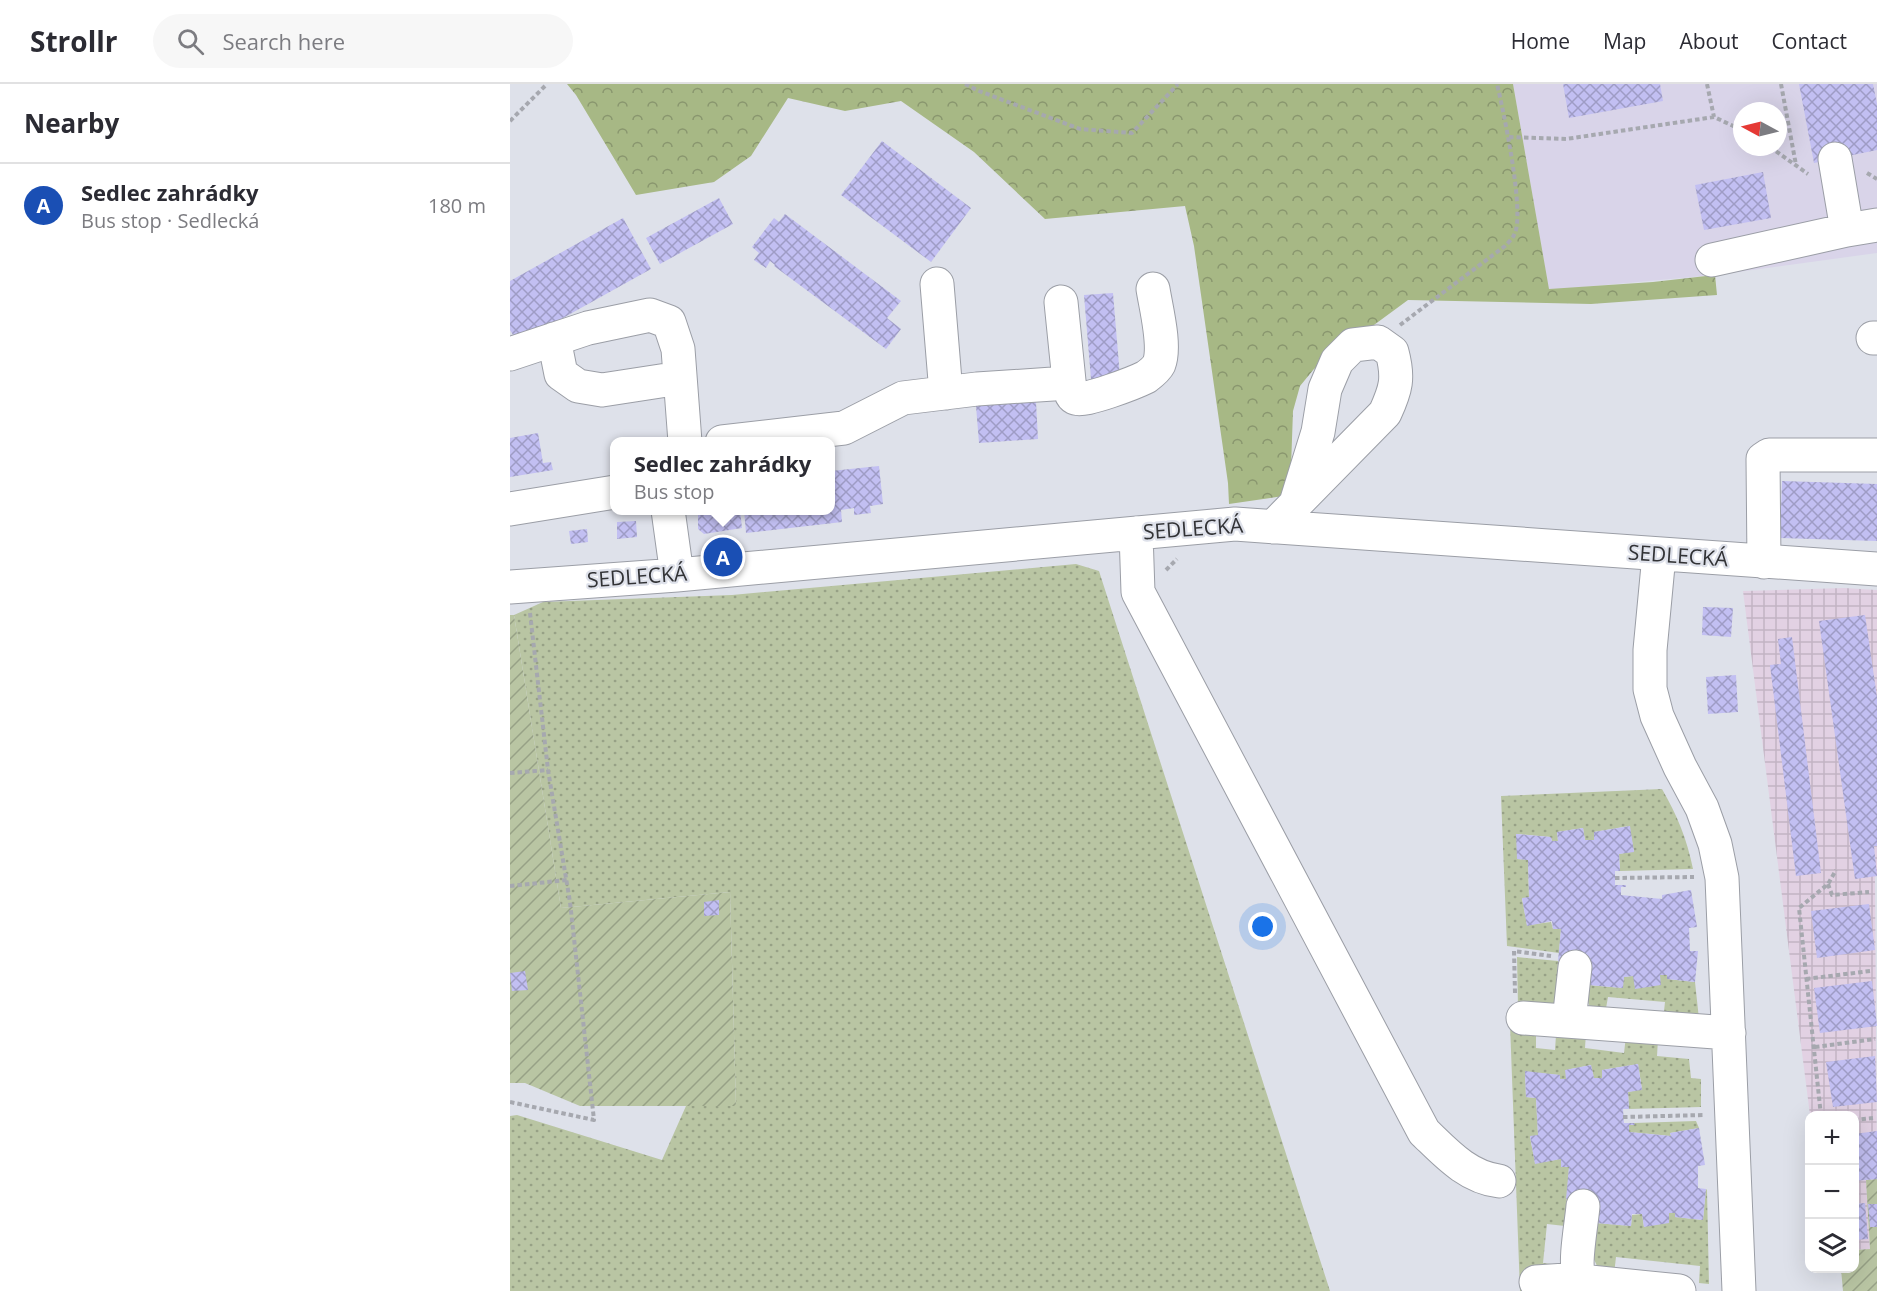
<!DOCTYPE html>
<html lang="en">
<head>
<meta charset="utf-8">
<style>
  :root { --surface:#fff; --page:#f7f7f7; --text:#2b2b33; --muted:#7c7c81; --line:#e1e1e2; --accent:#7c3aed }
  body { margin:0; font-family:"Open Sans",sans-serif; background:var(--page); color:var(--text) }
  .controls { position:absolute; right:18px; bottom:18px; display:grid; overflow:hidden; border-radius:12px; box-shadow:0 6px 24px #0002 }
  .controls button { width:54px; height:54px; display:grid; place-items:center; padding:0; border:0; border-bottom:2px solid var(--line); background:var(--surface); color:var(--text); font:30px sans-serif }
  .compass { position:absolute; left:1223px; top:18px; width:54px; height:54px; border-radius:50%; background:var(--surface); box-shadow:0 6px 24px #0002; rotate:277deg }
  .you { position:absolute; left:753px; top:843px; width:21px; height:21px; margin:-15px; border:4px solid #fff; border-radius:50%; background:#1a73e8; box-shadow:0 0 0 9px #1a73e833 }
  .badge { display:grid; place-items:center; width:39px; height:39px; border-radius:50%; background:var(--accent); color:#fff; font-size:20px; font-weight:700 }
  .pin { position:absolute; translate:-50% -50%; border:3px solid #fff; box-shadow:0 2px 6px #0006 }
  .popup { position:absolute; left:100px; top:353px; width:225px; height:78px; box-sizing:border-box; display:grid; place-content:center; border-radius:12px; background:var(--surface); filter:drop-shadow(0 2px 4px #0005); font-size:20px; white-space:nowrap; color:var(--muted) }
  .popup b { font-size:22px; color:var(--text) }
  .popup::after { content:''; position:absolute; left:50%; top:100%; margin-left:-12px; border:12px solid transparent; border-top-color:var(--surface) }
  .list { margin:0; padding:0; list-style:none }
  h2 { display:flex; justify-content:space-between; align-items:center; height:78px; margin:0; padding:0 24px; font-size:26px }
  h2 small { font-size:20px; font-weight:400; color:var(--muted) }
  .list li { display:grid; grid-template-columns:39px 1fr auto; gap:18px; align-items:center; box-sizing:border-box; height:84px; padding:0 24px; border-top:2px solid var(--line) }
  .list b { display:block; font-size:22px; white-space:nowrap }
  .list p { margin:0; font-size:20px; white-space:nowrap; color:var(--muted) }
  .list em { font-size:20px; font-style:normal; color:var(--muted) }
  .icon { flex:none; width:33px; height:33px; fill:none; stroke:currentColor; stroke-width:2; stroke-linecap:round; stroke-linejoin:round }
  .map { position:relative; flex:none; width:1367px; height:1207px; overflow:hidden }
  header { display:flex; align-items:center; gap:36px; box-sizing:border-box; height:84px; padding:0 30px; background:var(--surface); border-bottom:2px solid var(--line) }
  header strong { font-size:28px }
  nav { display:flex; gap:33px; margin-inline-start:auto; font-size:21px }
  .search { width:420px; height:54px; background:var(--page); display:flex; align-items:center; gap:15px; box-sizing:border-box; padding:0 21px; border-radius:33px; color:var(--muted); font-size:22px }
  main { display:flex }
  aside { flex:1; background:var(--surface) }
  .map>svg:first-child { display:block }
  .industrial { fill:url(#industrial-grid) }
  .education { fill:#d9d4e9; fill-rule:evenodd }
  .grass { fill:url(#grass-dots) }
  .forest { fill:url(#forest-crowns) }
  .garden { fill:url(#garden-furrows) }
  .building { fill:url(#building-cross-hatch) }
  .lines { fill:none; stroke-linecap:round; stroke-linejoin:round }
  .minor-casing { stroke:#9b9ea6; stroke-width:35 }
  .path { stroke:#a6a8af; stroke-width:4; stroke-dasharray:4.5 3; stroke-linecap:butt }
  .minor { stroke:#fff; stroke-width:33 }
  .labels { text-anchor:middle; stroke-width:4.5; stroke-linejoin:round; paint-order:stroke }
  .street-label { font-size:21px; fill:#323336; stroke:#dee1ea }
</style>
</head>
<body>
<header>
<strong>Strollr</strong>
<div class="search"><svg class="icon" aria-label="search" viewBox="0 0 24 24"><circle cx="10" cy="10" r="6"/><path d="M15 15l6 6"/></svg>Search here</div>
<nav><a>Home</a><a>Map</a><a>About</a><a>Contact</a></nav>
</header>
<main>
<aside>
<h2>Nearby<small></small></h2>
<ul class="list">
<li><span class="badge" style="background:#1a4fb4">A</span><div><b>Sedlec zahrádky</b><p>Bus stop · Sedlecká</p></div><em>180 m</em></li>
</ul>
</aside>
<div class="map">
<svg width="1367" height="1207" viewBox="0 0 1367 1207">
  <defs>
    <pattern id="industrial-grid" width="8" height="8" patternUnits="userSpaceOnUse" patternTransform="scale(1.5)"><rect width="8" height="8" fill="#e2d1e3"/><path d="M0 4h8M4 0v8" fill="none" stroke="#c2b4c3"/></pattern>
    <pattern id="grass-dots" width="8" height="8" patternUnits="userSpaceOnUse" patternTransform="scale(1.5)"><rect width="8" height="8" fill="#b9c5a3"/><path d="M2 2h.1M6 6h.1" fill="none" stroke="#97a186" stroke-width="1.8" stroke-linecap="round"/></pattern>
    <pattern id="forest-crowns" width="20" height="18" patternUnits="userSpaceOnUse" patternTransform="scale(1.5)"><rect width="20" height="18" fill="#a7b885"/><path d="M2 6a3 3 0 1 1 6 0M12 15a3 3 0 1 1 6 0" fill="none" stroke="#89966e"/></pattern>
    <pattern id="garden-furrows" width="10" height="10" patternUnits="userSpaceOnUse" patternTransform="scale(1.5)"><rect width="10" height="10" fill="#b9c5a3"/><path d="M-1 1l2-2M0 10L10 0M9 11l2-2" fill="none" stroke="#97a186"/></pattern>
    <pattern id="building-cross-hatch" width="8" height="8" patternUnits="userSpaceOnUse" patternTransform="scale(1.5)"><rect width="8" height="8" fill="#c2bff2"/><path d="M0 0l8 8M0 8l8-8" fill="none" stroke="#9e9cc5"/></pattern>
  </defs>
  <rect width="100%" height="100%" fill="#dee1ea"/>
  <path class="industrial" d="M1334 504 1367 506V792L1365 793 1367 1094 1356 1096 1360 1165 1345 1166 1344 1032 1300 1031 1233 507Z"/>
  <path class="education" d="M1003 0H1367V169L1205 191 1039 206ZM1232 27H1268V63H1232Z"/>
  <path class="grass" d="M566 480 589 487 820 1207H0V1032L7 1031 152 1076 176 1022 226 1021 220 808 51 824 4 531 33 518 222 511Z
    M1152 705C1167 731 1177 755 1183 785L1110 787 1109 770 1124 767 1119 742 1084 748V756H1075L1073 744 1047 748 1048 757H1042L1041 753 1007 750V775L1018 776 1019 813 1012 815 1017 841 1041 838 1043 845H1051L1049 869 997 862 991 712Z
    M1007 873 1048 877 1045 921 1008 923Z
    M1150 891H1157V895L1185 898 1189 935 1153 936 1155 918 1098 913 1095 930C1075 925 1078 919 1078 901L1112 904 1114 893 1123 892 1150 901Z
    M1000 940 1026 948V964L1045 966 1046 951 1076 948 1075 964 1114 969 1116 952 1148 955 1147 972 1179 975 1181 994 1191 995V1023L1119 1025 1118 1008 1132 1005 1128 980 1092 986V994H1084L1081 981 1056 986V995H1050L1049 991 1015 988 1016 1013 1026 1014 1028 1051 1020 1053 1025 1079 1051 1075V1083H1059L1055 1142 1037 1140 1033 1179 1050 1181 1078 1207H1010Z
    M1186 1037 1189 1044 1160 1049 1161 1052 1119 1048V1041H1124V1039Z
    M1196 1105 1197 1106 1199 1200 1189 1199 1190 1182 1106 1173 1104 1190 1088 1184 1082 1171 1086 1139 1121 1142 1122 1131 1132 1130 1134 1143 1159 1129H1165V1133L1193 1136Z"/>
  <path class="forest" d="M57 0H1003L1039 205 1143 198 1205 191 1207 211 1081 220 898 216 804 285 790 302 783 327 780 411 719 420 718 399 684 162 675 122 535 135 464 68 391 17 335 27 278 14 241 72 204 98 126 111 66 11Z"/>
  <path class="garden" d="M0 531H4L51 824 220 808 226 1022H70L15 999H0Z
    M1367 1095V1207H1333L1331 1185 1344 1184 1345 1166 1360 1165 1356 1096Z"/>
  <path class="building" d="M1053 0H1150L1153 17 1059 34Z
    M1289 0H1363L1367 20V66L1304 79Z
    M372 57 461 124 421 178 331 111Z
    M1253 88 1261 134 1194 146 1185 101Z
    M209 114 223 140 150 180 136 154Z
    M275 130 391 217 377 234 391 245 376 265 264 182 265 181 260 177 256 184 244 176 249 169 242 163 264 134 269 138Z
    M113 134 141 185 8 259 0 246V197Z
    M603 209 610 293 581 295 574 211Z
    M526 318 528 355 469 359 466 322Z
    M28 349 33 379 41 378 43 386 0 393V354Z
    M369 382 373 420 360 422 361 429 344 431V424L331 426 332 438 236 449 234 426H321V387Z
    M1272 397 1367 400V457L1270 454Z
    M188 426H230L232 444 194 450 188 445Z
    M126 437 127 453 107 455V438Z
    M77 445 78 458 61 460 59 447Z
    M1193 523 1223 524 1221 553 1192 551Z
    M1355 531 1367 613V762H1364L1367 792 1345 795 1309 537Z
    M1282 553 1311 789 1286 792 1260 581 1271 580 1268 555Z
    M1226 591 1228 628 1198 630 1196 593Z
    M1120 742 1124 768 1109 770 1110 787H1105V801H1116V803H1111V811L1152 815V811L1181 806 1187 843 1179 844 1180 867H1188L1185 898 1157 895V891H1150L1151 901 1125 905 1123 892 1114 893 1113 904 1078 901 1080 880 1048 877 1051 845H1043L1042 837 1017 842 1012 814 1019 813 1018 776 1007 775 1006 750 1041 753 1042 757H1048L1047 748 1073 744 1075 756H1084V748Z
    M209 816V831L194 832V818Z
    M1359 820 1365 866 1307 874 1301 827Z
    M15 887 18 906 2 907 0 889Z
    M1362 897 1367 942 1310 949 1304 904Z
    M1365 972 1367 1018 1323 1023 1316 978Z
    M1128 980 1132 1006 1118 1008 1119 1025H1113L1114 1039H1124L1125 1041H1119V1048L1161 1052 1160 1049 1189 1044 1195 1081 1188 1082V1104L1196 1105 1193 1136 1165 1133V1129H1159V1139L1134 1143 1132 1130H1122L1121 1142 1086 1139 1088 1118 1056 1115 1059 1083H1051V1075L1025 1080 1020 1052 1028 1051 1026 1014 1016 1013 1015 987 1050 991V995H1056L1055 986 1081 981 1084 994H1092V986Z
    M1367 1047V1095L1344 1097V1050Z
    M1355 1119 1358 1155 1344 1156V1120Z
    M1358 1120H1367V1143H1360Z"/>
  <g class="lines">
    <g class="minor-casing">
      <path id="minor" d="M1325 75 1337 146
        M1202 176 1337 146 1367 141
        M427 200 436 309
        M1363 254H1367
        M44 255 51 290 68 302 92 306 170 294
        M0 270 78 244 140 231 159 238 168 265 175 358
        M559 297C560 302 559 311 565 314 573 319 626 298 636 293 640 290 647 284 649 280 656 262 646 224 643 205
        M212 358 334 344 393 314 467 305 543 300 559 297 551 218
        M0 425 105 408
        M158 426 167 491
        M763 443 875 329C886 305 889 294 882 268L868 258 843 261 827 277 815 305 808 348 786 419
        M626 449 628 508 914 1048C936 1069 957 1093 989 1097
        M1149 471 1140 566V605L1147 632 1170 683 1192 724 1205 760 1212 794 1229 1207
        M1254 478 1253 375 1259 371H1367
        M0 503 167 491 725 440 1367 485
        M1013 934 1219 949
        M1059 937 1065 883
        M1073 1122C1072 1136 1064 1179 1069 1190 1071 1195 1075 1196 1080 1198L1169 1207
        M1026 1198 1072 1195"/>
    </g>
    <path class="path" d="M455 0 469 7 570 45 622 49 668 0
      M1197 0 1204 33
      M1271 0 1286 81
      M0 37 37 0
      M999 53 1056 55 1204 33 1232 46
      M1260 63 1298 90
      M1357 89 1367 95
      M890 241 995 162C998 159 1002 155 1004 151 1016 132 993 25 987 0
      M656 486 667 475
      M0 689 38 686
      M1105 794 1184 793
      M1318 800 1322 811 1359 808
      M0 802 57 796
      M1296 895 1360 887
      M1005 909 1004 867 1041 872
      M1305 963 1365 955
      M0 1018 84 1036 60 818 38 686 20 529
      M1311 1032 1289 824 1318 800 1326 786
      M1113 1033 1195 1031
      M1344 1036 1363 1034
      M1344 1113H1351"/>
    <use href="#minor" class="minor"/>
  </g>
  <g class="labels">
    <g class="street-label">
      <text transform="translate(683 445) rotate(-4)" y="7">SEDLECKÁ</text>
      <text transform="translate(1168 472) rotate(4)" y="7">SEDLECKÁ</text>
      <text transform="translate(127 493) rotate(-4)" y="7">SEDLECKÁ</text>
    </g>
  </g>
</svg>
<div class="controls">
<button>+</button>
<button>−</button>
<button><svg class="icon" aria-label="layers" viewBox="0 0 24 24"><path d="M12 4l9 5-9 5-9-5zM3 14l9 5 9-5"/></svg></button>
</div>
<svg class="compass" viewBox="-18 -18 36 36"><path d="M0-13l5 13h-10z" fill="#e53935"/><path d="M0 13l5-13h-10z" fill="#7c7c81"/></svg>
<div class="you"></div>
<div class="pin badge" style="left:213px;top:473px;background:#1a4fb4">A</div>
<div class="popup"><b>Sedlec zahrádky</b>Bus stop</div>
</div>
</main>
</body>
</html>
